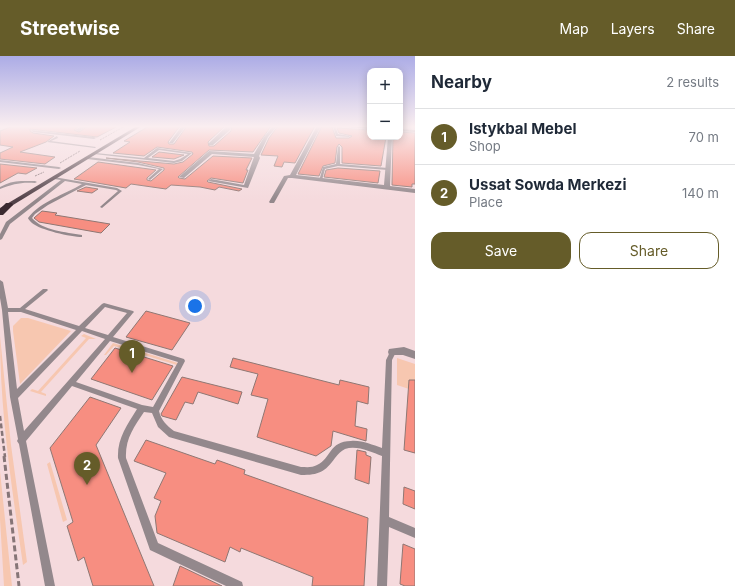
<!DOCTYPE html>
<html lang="en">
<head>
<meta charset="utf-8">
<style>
  :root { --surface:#fff; --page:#f6f6f7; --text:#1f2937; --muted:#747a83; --line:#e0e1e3; --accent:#655c29 }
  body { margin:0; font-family:Inter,sans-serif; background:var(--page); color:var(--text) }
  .controls { position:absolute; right:12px; top:12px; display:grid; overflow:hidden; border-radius:8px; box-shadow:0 2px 10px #0003 }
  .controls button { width:36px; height:36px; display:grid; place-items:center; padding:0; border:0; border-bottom:1px solid var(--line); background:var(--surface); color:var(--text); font:20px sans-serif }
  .you { position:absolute; left:195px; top:250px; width:14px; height:14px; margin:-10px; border:3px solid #fff; border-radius:50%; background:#1a73e8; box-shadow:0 0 0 6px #1a73e833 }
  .badge { display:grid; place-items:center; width:26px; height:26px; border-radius:50%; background:var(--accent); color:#fff; font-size:13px; font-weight:700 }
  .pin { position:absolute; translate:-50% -33px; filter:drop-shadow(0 1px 2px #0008) }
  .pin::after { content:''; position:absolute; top:21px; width:14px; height:12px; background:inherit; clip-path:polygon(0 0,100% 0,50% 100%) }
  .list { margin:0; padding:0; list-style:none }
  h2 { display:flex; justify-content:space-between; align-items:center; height:52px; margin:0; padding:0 16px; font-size:17px }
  h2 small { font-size:13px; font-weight:400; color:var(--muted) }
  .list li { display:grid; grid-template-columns:26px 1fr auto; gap:12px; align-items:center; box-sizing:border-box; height:56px; padding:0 16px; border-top:1px solid var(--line) }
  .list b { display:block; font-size:15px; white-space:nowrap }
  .list p { margin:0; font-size:13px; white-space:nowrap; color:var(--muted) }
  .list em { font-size:13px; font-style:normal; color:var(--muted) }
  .actions { display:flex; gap:8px; padding:12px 16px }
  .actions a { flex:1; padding:9px 0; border:1px solid var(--accent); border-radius:12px; text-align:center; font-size:14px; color:var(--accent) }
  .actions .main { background:var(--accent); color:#fff }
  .map { position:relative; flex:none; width:415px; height:530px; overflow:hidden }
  header { display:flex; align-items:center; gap:24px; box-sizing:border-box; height:56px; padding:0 20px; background:var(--accent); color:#fff }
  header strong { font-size:19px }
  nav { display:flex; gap:22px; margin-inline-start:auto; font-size:14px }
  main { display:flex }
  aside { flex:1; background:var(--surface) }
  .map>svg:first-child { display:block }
  .green { fill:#f7c7b0 }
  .building { fill:#f78e81; stroke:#8f7773 }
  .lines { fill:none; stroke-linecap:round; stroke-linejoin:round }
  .path-far2 { stroke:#867577; stroke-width:1; stroke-dasharray:2 1; stroke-linecap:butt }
  .path-far1 { stroke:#867577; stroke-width:2.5; stroke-dasharray:5 2.5; stroke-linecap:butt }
  .path { stroke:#867577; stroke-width:3; stroke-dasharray:6 3; stroke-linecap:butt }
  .lane { fill:#93888c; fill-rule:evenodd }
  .street { fill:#93888c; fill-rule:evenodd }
  .secondary { fill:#6d5e64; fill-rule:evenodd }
  .primary { fill:#524148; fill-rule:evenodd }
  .highway { fill:#3b2930; fill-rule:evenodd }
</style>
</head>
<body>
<header>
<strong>Streetwise</strong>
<nav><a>Map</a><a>Layers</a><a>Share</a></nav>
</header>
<main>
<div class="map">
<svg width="415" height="530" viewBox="0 0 415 530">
  <rect width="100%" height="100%" fill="#f5dadd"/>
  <path class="green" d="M21 262H28L71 275 20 328 13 275V270Z
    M84 278 96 283H89L41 336 46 338V340L30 335 32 333 38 335 86 282 81 280Z
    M0 280 11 389 27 506 23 509C12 433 0 356 0 280Z
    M113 287 178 307 177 309 114 290 106 299H104Z
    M397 302 415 308V335L397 329Z
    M50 406 67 464 63 466 47 408Z
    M0 415 11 521 12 530H4L0 463Z"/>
  <path class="building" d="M13 70H79L74 74 79 76 88 70H118L97 81 30 73V75L33 77 54 80 46 86 20 96 55 101 45 108 0 103V97L13 91 0 89V75Z
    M149 70H180L168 86 169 88H174L187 70H225L208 86 209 90H214L231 75 232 70H271L253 96 209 94 178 121 179 122 185 123 213 100 252 102 246 114H248L243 127 211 122 207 125 208 126 242 133 239 135 219 131 215 134 200 131 171 129 166 133 131 128 126 132 74 123 98 106 156 114 147 122V124L151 125 164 114V112L138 106 106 102 174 108 183 106 193 98 192 96 157 91 144 100 113 97 130 86 124 85Z
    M278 70H315L295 107 284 106 282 111 274 110 278 100 261 99 269 82Z
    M322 70 332 71 336 82H349L352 80 339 77 337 72 370 74V81H386L381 110 342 107V91L339 88 337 91 335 107 323 110 319 120 298 118Z
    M400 76 415 77V128H412V131L392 129 393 81H400Z
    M159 96 184 99 174 103 152 101Z
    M0 108 37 112 26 118 18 117 0 127Z
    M338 112 380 115 378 127 324 121 326 114Z
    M86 131 98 133 92 137 77 135Z
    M42 155 57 157 55 159 110 168 101 177 39 166 34 162Z
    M146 255 190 267 172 294 126 281Z
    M115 292 173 310 152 344 91 323Z
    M233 302 339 329 340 324 369 331 368 348 357 345 355 370 367 373 366 385 333 375 331 390 316 400 257 381 268 343 251 339 258 318 230 311Z
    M182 321 242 336 238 348 198 336 193 348 185 346 176 364 162 360 161 358Z
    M409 324H415V397L404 394Z
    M90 341 121 352 96 389 154 530H93L84 501 78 505 67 470 73 466 50 392Z
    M146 384 215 408 217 404 245 414 244 418 368 462 364 530H312L313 521 241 492 240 496 230 491 225 506 157 477 155 460 161 445 154 442 166 417 134 405Z
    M357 394 366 396V399L371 401 369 428 355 423Z
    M404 431 415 435V453L403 448Z
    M403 488 415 493V530H405L400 528Z
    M180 510 222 530H173Z"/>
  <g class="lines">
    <path class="path-far2" d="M100 84 125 70
      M60 107 80 95
      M35 120 44 116"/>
    <path class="path-far1" d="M0 360 5 401"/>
    <path class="path" d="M4 400 19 530"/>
    <path class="lane" d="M333 70H335L338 78 350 80 349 81 336 80Z
      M57 80 58 82 51 85 96 91 95 92 47 86Z
      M339 90 340 91V108L388 112 390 113 388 114 338 110 325 113 322 124 319 125 323 111 336 108 338 91Z
      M157 92 192 97 182 105 174 107 94 98 96 97 144 102ZM159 94 188 98 180 103 174 105 148 102Z
      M88 101 138 107 163 113 150 124 148 123 149 122 159 113 138 109 87 103Z
      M0 104 59 111 61 112 59 113 0 106Z
      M54 121 117 132 122 135 102 152 100 151 101 150 118 135 116 134 86 129 48 149 35 158 32 162C43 175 66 176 82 179V181C71 181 40 174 32 167 31 166 28 163 28 162 41 145 64 139 82 128L65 125 10 168 2 183 0 184V178L6 166 61 124 54 123Z
      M21 125H35L37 126 35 127C21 126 13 128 0 133V131C7 127 14 125 21 125Z
      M0 224 3 226 8 252H20L43 233H47L48 234 47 235 25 253 79 270 102 248 104 247 133 255 134 256 133 257 113 281 184 303 185 305 159 355C161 364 167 370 174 375L301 411C306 411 312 412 317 409 331 403 329 385 351 385 362 384 372 389 382 392L386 304 391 294H395L396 296 392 304 389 461 415 472V482L389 471 387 530H377L382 400C371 396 357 389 345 393 341 395 338 398 335 402 325 416 319 419 301 419L169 381 158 371 152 357 144 356C134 371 125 383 126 402L158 487 242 526 243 530H226L150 494 118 402C117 383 127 369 137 353L72 330 26 385 55 530H45L19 388 17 385 18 383 10 341 2 254 0 242ZM105 251 127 257 108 279 85 272ZM8 256H21L76 274 17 333ZM82 275 105 283 24 375 18 342ZM110 285 178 306 153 351 142 349 76 326Z"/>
    <path class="street" d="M82 70H87L79 75 75 74Z
      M182 70H186L173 87H169Z
      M227 70H231L230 74 213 89H209V87Z
      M273 70H277L268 81 259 100 260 102 248 132 208 125 211 123 244 129 254 101 212 98 184 122 179 121 209 95 254 98 264 81Z
      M317 70H321L296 119 384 129 388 81H392L390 130 415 133V137L292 122H288L274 147H270L269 146 284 120 290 119Z
      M31 74 94 81 96 82 94 83 33 76Z
      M404 291 415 295V303L403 299H389L388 296 389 293Z"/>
    <path class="secondary" d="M346 70 370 71V73L348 71Z
      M400 73 415 74V76L400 75Z"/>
    <path class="primary" d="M137 70H142L0 157V152Z"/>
    <path class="highway" d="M6 147H12L13 149 3 159H0V153Z"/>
  </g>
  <linearGradient id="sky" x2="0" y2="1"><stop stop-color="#acace6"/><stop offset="0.49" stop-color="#faeef0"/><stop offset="1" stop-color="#faeef0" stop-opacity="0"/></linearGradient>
  <rect width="415" height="144" fill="url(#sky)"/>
</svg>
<div class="controls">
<button>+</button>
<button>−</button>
</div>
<div class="you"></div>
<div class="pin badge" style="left:132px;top:317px">1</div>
<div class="pin badge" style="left:87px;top:429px">2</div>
</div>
<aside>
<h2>Nearby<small>2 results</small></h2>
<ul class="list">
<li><span class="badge">1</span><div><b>Istykbal Mebel</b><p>Shop</p></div><em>70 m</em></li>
<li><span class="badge">2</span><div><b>Ussat Sowda Merkezi</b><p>Place</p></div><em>140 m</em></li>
</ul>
<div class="actions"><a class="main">Save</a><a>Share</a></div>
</aside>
</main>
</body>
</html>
